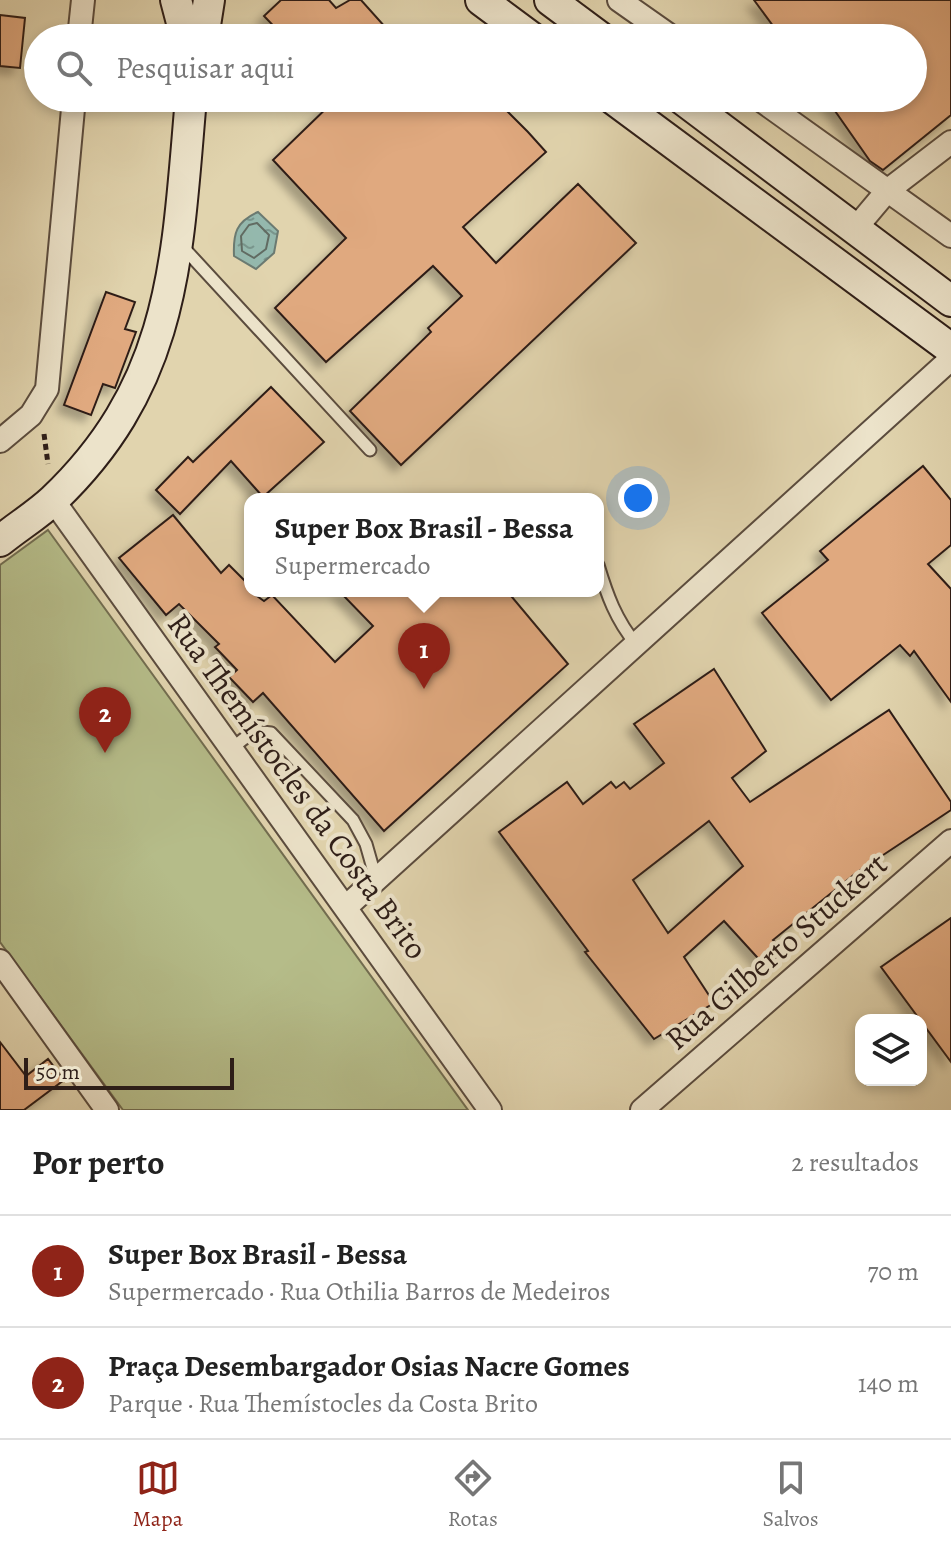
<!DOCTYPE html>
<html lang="pt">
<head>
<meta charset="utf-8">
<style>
  :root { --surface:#fff; --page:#f2f2f2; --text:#222; --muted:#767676; --line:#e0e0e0; --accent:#8f2418 }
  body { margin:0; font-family:Alegreya,serif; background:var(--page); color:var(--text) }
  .controls { position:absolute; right:24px; bottom:24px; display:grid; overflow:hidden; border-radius:16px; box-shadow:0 4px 12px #0003 }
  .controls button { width:72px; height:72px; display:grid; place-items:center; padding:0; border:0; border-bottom:2px solid var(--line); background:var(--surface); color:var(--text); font:40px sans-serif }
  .scale { position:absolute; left:24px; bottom:20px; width:210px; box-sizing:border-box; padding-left:8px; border:4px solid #2e1e18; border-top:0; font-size:22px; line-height:28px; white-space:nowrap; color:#2e1e18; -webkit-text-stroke:6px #ece3ca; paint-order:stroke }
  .you { position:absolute; left:638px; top:498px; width:28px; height:28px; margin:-20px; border:6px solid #fff; border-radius:50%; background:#1a73e8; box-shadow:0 0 0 12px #1a73e833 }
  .badge { display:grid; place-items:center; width:52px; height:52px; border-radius:50%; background:var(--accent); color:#fff; font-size:26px; font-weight:700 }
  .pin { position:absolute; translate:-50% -66px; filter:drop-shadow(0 2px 4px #0008) }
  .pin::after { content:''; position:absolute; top:42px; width:28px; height:24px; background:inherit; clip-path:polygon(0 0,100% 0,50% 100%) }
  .popup { position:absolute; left:244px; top:493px; width:360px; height:104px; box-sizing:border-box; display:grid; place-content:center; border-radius:16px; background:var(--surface); filter:drop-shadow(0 2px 6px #0005); font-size:26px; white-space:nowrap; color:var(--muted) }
  .popup b { font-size:30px; color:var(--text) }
  .popup::after { content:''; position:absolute; left:50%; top:100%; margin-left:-16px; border:16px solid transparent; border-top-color:var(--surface) }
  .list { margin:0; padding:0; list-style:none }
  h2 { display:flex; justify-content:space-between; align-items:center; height:104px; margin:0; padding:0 32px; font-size:34px }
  h2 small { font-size:26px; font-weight:400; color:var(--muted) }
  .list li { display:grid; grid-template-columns:52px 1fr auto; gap:24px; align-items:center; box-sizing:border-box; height:112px; padding:0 32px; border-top:2px solid var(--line) }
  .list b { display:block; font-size:30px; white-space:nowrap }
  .list p { margin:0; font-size:26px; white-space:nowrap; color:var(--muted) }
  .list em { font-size:26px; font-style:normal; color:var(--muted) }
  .icon { flex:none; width:44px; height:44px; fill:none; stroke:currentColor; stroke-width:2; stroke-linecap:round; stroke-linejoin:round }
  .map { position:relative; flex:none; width:951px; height:1110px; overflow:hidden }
  .search { position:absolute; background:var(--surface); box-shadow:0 4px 12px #0003; left:24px; right:24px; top:24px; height:88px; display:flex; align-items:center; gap:20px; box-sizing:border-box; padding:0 28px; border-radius:44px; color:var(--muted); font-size:30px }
  .sheet { height:328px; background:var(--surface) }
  nav { display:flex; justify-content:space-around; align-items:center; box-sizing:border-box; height:112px; border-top:2px solid var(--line); background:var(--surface); font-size:22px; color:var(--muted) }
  nav a { display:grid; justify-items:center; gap:4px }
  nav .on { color:var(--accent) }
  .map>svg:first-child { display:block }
  .park { fill:#b5bc89; stroke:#726d50; stroke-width:2 }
  .water { fill:url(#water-ripples); stroke:#6b7a71; stroke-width:2 }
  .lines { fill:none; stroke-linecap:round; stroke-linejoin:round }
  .shore { stroke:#616b62; stroke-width:2 }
  .building { fill:#e0a97f; stroke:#2e1e18; stroke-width:2; fill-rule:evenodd; filter:url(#shadow) }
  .lane-casing { stroke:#5b4c3e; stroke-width:15 }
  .street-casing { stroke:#5b4c3e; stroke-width:26 }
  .secondary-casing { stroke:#2e1e18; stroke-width:34 }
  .path { stroke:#2e1e18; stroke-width:5; stroke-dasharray:6 4; stroke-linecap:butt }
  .lane { stroke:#ece3ca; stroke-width:11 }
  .street { stroke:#ece3ca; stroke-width:22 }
  .secondary { stroke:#ece3ca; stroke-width:30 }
  .labels { text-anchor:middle; stroke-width:8; stroke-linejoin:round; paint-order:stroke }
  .street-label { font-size:32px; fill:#2e1e18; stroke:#ece3ca }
</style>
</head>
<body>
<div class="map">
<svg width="951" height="1110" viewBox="0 0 951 1110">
  <defs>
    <pattern id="water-ripples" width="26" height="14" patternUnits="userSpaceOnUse" patternTransform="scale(2)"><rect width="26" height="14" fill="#94b8ad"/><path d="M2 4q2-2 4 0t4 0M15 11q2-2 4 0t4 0" fill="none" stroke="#79958c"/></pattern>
    <filter id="shadow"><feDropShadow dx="-7" dy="7" stdDeviation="4" flood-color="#0004"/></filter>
  </defs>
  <rect width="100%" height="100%" fill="#e1d4ae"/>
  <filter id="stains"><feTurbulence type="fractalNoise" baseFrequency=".0025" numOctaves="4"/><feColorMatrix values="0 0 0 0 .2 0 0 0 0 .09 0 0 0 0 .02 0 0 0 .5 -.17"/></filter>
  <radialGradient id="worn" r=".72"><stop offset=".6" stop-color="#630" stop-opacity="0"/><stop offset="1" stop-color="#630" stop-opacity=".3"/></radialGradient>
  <path class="park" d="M48 530 468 1110H123L0 942V565Z"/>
  <path class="water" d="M258 212 278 231 274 253 256 269 234 256C233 233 236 222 258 212Z"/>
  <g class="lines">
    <path class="shore" d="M257 223 269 235 266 249 254 258 242 251 241 236 249 225Z"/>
  </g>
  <path class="building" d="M281 0H329L336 8 350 0H361L395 38H285L264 16Z
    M754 0H951V115L883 170 870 161 826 98H913V38H782Z
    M0 15 25 18 20 68 0 66Z
    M337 98H494L528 132 546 152 463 227 496 263 578 184 636 243 401 465 350 411 431 332 428 328 462 296 433 266 326 362 275 308 346 238 273 160Z
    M106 292 135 302 125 329 136 332 115 388 103 384 91 415 64 405Z
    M271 387 324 442 263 497 231 461 180 514 156 490 188 457 193 462Z
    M923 466 951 500V545L928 564 951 589V702L914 651 910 656 900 645 831 700 762 613 828 560 820 551Z
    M173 515 221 573 229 565 250 586V591L264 601 272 595 335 662 373 626 339 591H507L568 664 384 831 263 693 253 702 229 677 237 670 215 647 219 644 179 604 166 615 119 558Z
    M714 669 766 751 732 778 750 802 889 710 951 802V810L856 873 773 940 783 951 766 967 724 921 684 957 714 1003 654 1039 585 952 588 951 499 832 567 782 583 804 611 782 616 788 624 782 630 789 664 763 634 724ZM709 821 743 866 668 933 633 880Z
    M951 918V1062L881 967Z
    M0 1042 26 1076 48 1059 64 1080 24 1110H0Z"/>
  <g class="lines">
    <g class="lane-casing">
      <path id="lane" d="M181 245 370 450
        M598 565C607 595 616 620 636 644
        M233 748C246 736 253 730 271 733L353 820 366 844 376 879"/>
    </g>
    <g class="street-casing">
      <path id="street" d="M619 0 673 38
        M79 38 83 0
        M758 98 951 236
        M855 229 887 191 951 142
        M0 441 31 415 47 389 74 98
        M53 500 490 1110
        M347 906 951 359
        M0 961 107 1110
        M642 1110 951 841"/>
    </g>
    <g class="secondary-casing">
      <path id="secondary" d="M176 0 186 38
        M481 0 532 38
        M550 0 601 38
        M203 38 209 0
        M612 98 951 349
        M681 98 951 301
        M0 541C17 527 37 515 53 500 177 382 177 256 191 98"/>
    </g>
    <path class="path" d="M44 434 48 464"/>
    <use href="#lane" class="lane"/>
    <use href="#street" class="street"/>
    <use href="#secondary" class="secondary"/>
  </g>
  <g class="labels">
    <g class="street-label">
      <text transform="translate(298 786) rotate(54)" y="11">Rua Themístocles da Costa Brito</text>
      <text transform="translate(776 951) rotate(-41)" y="11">Rua Gilberto Stuckert</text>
    </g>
  </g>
  <rect width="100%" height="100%" filter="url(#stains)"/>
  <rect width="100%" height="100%" fill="url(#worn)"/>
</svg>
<div class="controls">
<button><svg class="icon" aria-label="layers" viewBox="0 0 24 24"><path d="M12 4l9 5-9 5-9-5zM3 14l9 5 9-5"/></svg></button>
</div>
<div class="scale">50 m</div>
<div class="you"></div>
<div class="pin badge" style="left:424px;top:689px">1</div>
<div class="popup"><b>Super Box Brasil - Bessa</b>Supermercado</div>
<div class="pin badge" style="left:105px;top:753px">2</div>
<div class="search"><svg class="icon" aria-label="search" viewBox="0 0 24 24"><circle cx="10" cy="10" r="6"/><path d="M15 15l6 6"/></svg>Pesquisar aqui</div>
</div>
<section class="sheet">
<h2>Por perto<small>2 resultados</small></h2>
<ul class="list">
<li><span class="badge">1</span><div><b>Super Box Brasil - Bessa</b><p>Supermercado · Rua Othilia Barros de Medeiros</p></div><em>70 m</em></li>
<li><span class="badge">2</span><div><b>Praça Desembargador Osias Nacre Gomes</b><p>Parque · Rua Themístocles da Costa Brito</p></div><em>140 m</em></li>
</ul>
</section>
<nav>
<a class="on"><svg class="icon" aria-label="map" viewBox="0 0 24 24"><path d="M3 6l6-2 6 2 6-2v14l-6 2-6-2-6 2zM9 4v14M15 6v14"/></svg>Mapa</a>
<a><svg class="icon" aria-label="directions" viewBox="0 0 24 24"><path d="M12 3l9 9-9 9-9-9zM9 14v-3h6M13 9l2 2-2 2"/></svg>Rotas</a>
<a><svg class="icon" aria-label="saved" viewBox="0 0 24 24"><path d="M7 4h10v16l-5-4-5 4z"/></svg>Salvos</a>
</nav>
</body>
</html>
